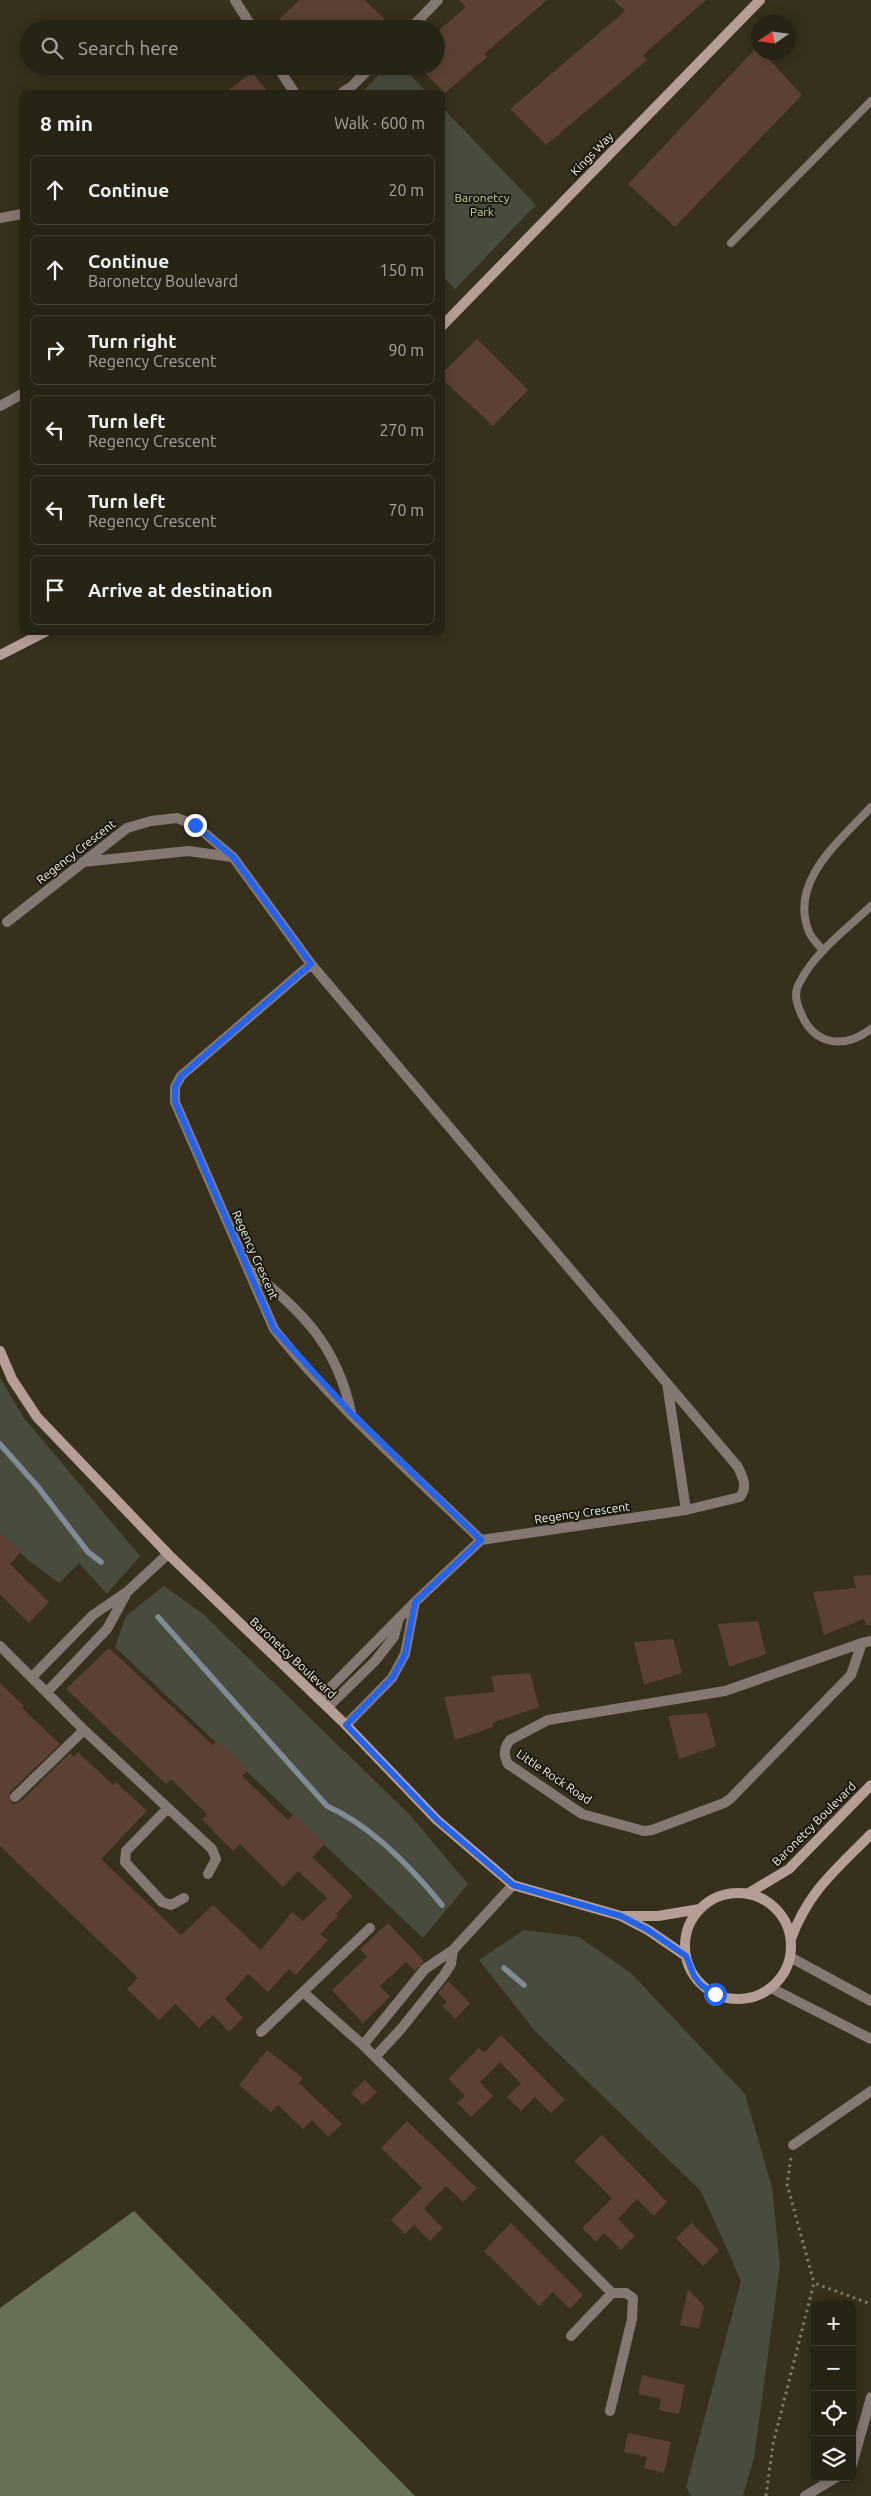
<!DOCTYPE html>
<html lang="en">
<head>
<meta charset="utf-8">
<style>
  :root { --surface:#282415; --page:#302c1e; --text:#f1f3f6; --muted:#a5a4a0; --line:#444134 }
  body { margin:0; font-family:Ubuntu,sans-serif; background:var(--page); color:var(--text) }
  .controls { position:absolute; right:15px; bottom:15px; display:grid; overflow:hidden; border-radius:8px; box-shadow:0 2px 12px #0003 }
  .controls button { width:45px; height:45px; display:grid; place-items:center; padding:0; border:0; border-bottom:1px solid var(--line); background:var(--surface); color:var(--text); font:25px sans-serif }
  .compass { position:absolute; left:751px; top:15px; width:45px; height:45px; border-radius:50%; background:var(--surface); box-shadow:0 2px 12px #0003; rotate:257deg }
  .stop { position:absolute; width:15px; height:15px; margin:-11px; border:4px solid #2563eb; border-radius:50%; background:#fff }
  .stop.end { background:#2563eb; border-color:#fff; box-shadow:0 1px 5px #0008 }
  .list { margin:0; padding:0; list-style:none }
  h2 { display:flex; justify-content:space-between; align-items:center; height:65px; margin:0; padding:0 20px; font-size:21px }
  h2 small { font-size:16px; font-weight:400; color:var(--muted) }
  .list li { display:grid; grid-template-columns:32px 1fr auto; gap:15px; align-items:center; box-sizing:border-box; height:70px; margin:0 10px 10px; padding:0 10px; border:1px solid var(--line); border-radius:8px }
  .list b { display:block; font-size:19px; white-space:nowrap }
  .list p { margin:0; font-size:16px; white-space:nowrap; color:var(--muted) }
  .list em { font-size:16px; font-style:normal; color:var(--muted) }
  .icon { flex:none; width:28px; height:28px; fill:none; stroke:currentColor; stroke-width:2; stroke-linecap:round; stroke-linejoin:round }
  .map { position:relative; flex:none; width:871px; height:2496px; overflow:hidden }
  .search { position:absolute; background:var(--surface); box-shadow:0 2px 12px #0003; left:20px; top:20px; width:425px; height:55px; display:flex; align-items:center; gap:12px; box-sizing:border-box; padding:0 18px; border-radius:28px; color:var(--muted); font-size:19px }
  .panel { position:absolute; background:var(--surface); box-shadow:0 2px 12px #0003; left:20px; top:90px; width:425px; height:545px; border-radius:8px }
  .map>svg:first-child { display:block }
  .green { fill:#474c3c }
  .forest { fill:#677054 }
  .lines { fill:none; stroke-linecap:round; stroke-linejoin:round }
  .stream { stroke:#808b98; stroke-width:5.5 }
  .building { fill:#5c4035 }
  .path { stroke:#807c6a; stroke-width:3; stroke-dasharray:2.5 4; stroke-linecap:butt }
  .lane { stroke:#857772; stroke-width:8 }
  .street { stroke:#857772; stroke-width:10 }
  .secondary { stroke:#b59e96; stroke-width:10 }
  .route { stroke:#2563eb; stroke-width:6 }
  .labels { text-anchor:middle; stroke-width:4; stroke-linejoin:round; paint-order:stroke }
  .street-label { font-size:12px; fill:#f4f1e4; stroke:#1b180f }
  .park-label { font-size:12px; fill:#c4d5a0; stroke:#1b180f }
</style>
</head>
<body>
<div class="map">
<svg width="871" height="2496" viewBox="0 0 871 2496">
  <rect width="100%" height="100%" fill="#36301c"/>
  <path class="green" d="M388 66H401L427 92H362Z
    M443 108 536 205 455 289 443 277Z
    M0 1378 24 1418 140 1556 107 1594 79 1563 59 1583 28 1560 0 1532Z
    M164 1586 202 1613 410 1815 468 1884 423 1938 115 1647 126 1616Z
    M524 1930 579 1937 631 1973 745 2094 772 2187 780 2265 754 2458 743 2496H691L686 2487 741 2281 701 2191 535 2031 479 1960Z"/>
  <path class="forest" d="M134 2211 415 2496H0V2308Z"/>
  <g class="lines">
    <path class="stream" d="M0 1444 38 1487 88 1552 101 1562
      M158 1617 327 1806C372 1826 411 1867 442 1905
      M504 1968 524 1985"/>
  </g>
  <path class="building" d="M299 0H365L394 29H334L327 21 320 29H270Z
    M459 0H547L484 54 487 57 445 93 418 66H436V33L466 7Z
    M614 0H706L643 55 647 60 546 145 510 109 625 11Z
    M757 47 758 52H762L802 95 675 227 628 184Z
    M252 72 268 92H226Z
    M477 339 528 390 493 426 442 379V373Z
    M0 1532 21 1552 10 1564 49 1602 29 1623 0 1594Z
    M871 1575V1625H866L864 1619 824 1635 813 1592 856 1588 853 1576Z
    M758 1621 766 1654 729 1667 718 1624Z
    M673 1639 682 1673 644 1685 634 1642Z
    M109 1648 213 1745 217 1741 248 1770 242 1776 288 1820 294 1814 325 1844 312 1857 353 1896 336 1914 338 1916 320 1934 328 1940 296 1975 289 1969 268 1992 248 1974 225 1999 243 2018 229 2032 213 2015 199 2028 175 2004 159 2020 127 1989 138 1978 0 1846V1683L24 1706 22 1708 60 1744 10 1792V1801L14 1804 20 1802 70 1753 74 1757 78 1752 113 1785 116 1782 147 1811 101 1859 181 1935 213 1905 261 1950 292 1912 303 1921 327 1898 298 1871 283 1887 240 1844 233 1851 202 1819 207 1814 171 1779 166 1784 66 1689Z
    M530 1673 539 1707 492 1723 493 1727 455 1740 444 1697 495 1692 491 1676Z
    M707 1713 716 1746 679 1759 668 1716Z
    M388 1923 424 1961 415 1971 406 1962 380 1986 390 1997 363 2023 332 1990 367 1957 360 1949Z
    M448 1981 470 2003 455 2019 443 2006 447 2002 438 1993Z
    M501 2035 565 2100 551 2113 535 2097 521 2111 507 2097 521 2083 500 2062 480 2082 493 2096 471 2117 457 2103 465 2096 448 2079 479 2048 484 2053Z
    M267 2050 303 2078 299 2083 342 2124 328 2137 312 2120 303 2129 278 2105 271 2112 239 2085Z
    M365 2080 377 2092 363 2105 351 2093Z
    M407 2121 477 2188 463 2202 446 2186 424 2209 443 2228 430 2241 414 2225 405 2234 391 2220 422 2188 381 2148Z
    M602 2135 667 2202 654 2216 637 2199 618 2219 635 2236 621 2250 604 2233 596 2242 582 2228 612 2198 574 2161Z
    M511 2223 583 2295 570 2309 553 2292 539 2306 484 2251Z
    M691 2223 719 2250 703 2266 676 2238Z
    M688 2289 704 2306 699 2329 680 2325Z
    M642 2375 685 2385 679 2414 659 2410 661 2399 638 2394Z
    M628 2433 671 2442 664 2473 644 2468 647 2457 624 2452Z"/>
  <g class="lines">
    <path class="path" d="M791 2158 787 2184 814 2283
      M766 2496 773 2444 814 2283 871 2304"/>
    <path class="lane" d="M731 243 871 101
      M871 906C847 929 815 952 800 982 794 991 796 1002 800 1011 813 1045 843 1050 871 1029
      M823 951C819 945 812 939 809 932 788 881 841 840 871 807"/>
    <path class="street" d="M235 0 253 29
      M410 29 438 0
      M277 66 294 92
      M343 92 351 87 372 66
      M0 218 22 214
      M0 406 22 394
      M83 862 188 851 232 857
      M7 922 127 828 151 821 177 818 195 825 233 857 311 964 738 1467C743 1478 748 1487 740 1497L686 1510 481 1540C411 1472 335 1406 274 1329L175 1102V1087L181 1076 311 964
      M249 1269C302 1312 336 1343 351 1412
      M667 1383 686 1510
      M862 1643 851 1675 730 1799 724 1803 652 1830 644 1831 582 1814 508 1764C503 1754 504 1748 510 1740L548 1720 725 1691 862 1643 871 1641
      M0 1646 84 1730 212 1849 216 1859 208 1874
      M32 1677 93 1615 128 1591 168 1554
      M47 1692 107 1629 126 1594
      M319 1699 415 1602 481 1540
      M328 1707 375 1661 394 1637 399 1618
      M346 1725 392 1678 405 1654 415 1602
      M15 1797 84 1730
      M167 1809 126 1851 125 1862 162 1902 171 1905 184 1898
      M790 1957 871 2001
      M771 1988 871 2039
      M303 1992 363 2045 612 2293
      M261 2032 370 1928
      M363 2045 425 1969 453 1950 513 1885
      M375 2057 401 2029 444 1975 451 1964 453 1950
      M793 2145 871 2091
      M571 2336 612 2293H626L633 2298 632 2319 610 2411
      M852 2465 871 2397
      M805 2496 837 2477"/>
    <path class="secondary" d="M442 326 760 0
      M0 655 45 632
      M0 1351 12 1379 37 1417 168 1554 346 1725 437 1820 513 1885 621 1916 648 1930 686 1956
      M685 1946a53 53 0 1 1 106 0a53 53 0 1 1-106 0Z
      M747 1894 789 1869 871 1785
      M624 1916H658L700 1909
      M791 1939C809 1890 836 1870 871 1834"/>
  </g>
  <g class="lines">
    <path class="route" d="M195 825 233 857 311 964 181 1076 175 1087V1102L274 1329 351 1413 481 1540 415 1602 405 1654 392 1678 346 1725 437 1820 513 1885 621 1916 648 1930 686 1956 694 1976 701 1985 715 1994"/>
  </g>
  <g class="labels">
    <g class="street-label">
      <text transform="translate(592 154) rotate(-46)" y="4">Kings Way</text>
      <text transform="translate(76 852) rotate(-38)" y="4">Regency Crescent</text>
      <text transform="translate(255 1255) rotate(66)" y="4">Regency Crescent</text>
      <text transform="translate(582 1513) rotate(-8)" y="4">Regency Crescent</text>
      <text transform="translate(293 1658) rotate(43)" y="4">Baronetcy Boulevard</text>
      <text transform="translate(554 1777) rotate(34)" y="4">Little Rock Road</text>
      <text transform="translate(814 1824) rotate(-45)" y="4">Baronetcy Boulevard</text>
    </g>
    <g class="park-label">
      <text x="482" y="202">Baronetcy<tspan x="482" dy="14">Park</tspan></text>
    </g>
  </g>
</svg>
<div class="controls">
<button>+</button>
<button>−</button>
<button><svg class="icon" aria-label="locate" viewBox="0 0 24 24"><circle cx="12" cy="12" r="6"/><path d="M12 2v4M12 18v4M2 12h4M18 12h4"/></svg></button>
<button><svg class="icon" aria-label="layers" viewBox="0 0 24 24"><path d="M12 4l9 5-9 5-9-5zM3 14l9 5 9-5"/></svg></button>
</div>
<svg class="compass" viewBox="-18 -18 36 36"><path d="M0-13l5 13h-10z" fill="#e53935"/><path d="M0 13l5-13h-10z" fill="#a5a4a0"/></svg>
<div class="stop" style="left:715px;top:1994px"></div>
<div class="stop end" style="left:195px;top:825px"></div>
<div class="search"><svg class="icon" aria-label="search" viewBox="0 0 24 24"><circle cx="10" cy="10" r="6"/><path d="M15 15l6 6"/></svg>Search here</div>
<section class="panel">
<h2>8 min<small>Walk · 600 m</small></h2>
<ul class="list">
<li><svg class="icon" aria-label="ahead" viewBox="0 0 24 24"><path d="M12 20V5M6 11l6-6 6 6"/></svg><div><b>Continue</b></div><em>20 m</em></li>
<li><svg class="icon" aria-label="ahead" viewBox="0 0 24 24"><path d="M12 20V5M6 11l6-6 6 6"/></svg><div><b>Continue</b><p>Baronetcy Boulevard</p></div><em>150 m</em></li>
<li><svg class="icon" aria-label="right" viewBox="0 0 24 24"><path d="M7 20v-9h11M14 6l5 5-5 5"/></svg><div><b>Turn right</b><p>Regency Crescent</p></div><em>90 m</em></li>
<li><svg class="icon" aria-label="left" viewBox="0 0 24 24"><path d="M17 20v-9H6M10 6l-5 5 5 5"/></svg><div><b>Turn left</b><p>Regency Crescent</p></div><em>270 m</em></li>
<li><svg class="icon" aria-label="left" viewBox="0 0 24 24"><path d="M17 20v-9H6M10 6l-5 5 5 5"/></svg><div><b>Turn left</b><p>Regency Crescent</p></div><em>70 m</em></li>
<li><svg class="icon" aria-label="arrive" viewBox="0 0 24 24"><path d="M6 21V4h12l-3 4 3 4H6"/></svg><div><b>Arrive at destination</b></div></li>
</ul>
</section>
</div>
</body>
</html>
